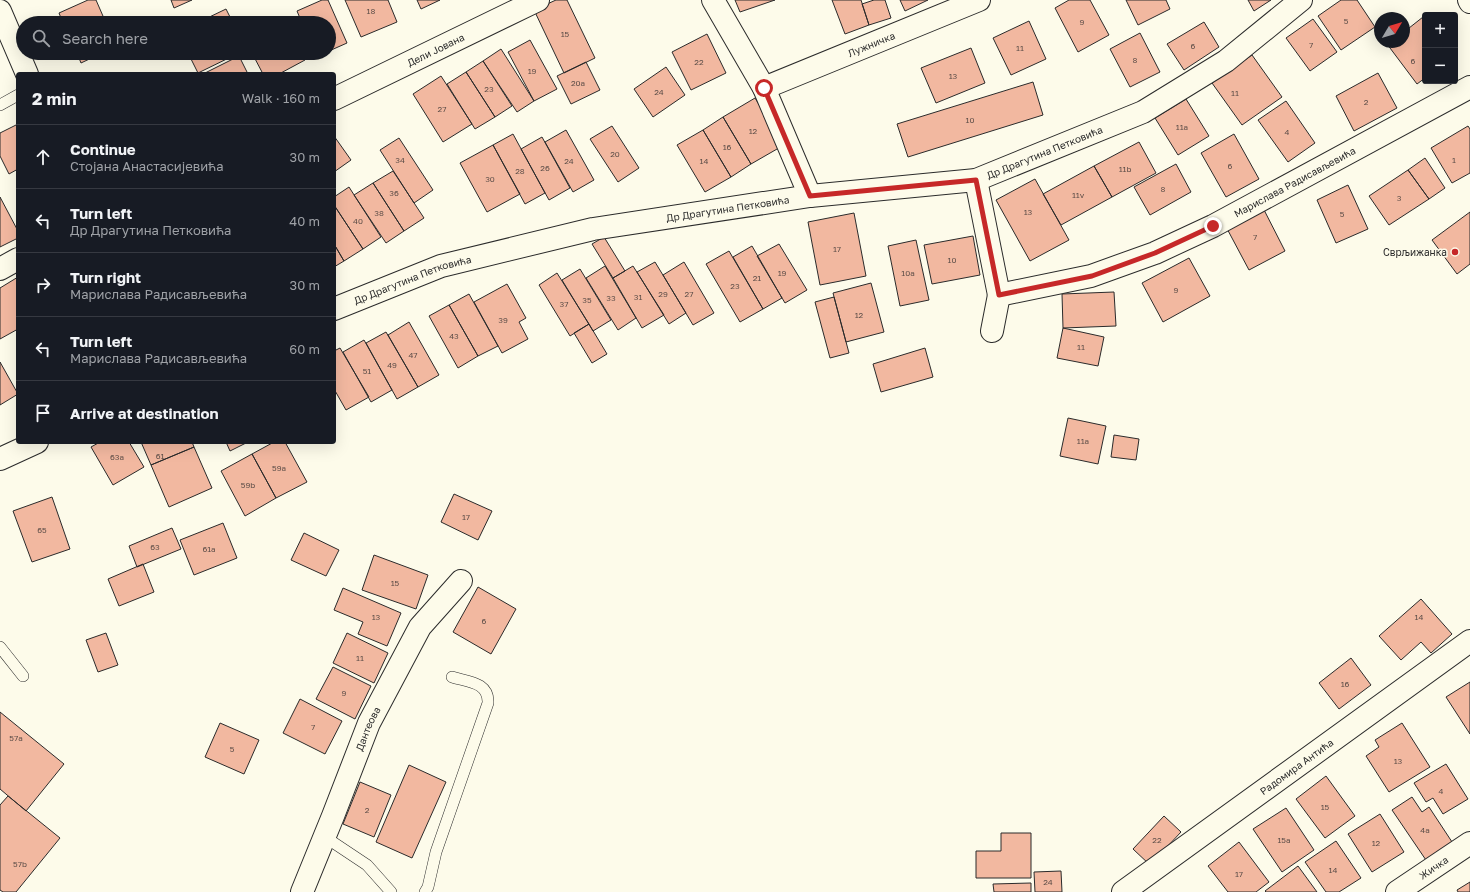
<!DOCTYPE html>
<html lang="en">
<head>
<meta charset="utf-8">
<style>
  :root { --surface:#171b24; --page:#242831; --text:#f1f3f6; --muted:#9ea1a6; --line:#363941 }
  body { margin:0; font-family:"Golos Text",sans-serif; background:var(--page); color:var(--text) }
  .controls { position:absolute; right:12px; top:12px; display:grid; overflow:hidden; border-radius:4px; box-shadow:0 4px 16px #0002 }
  .controls button { width:36px; height:36px; display:grid; place-items:center; padding:0; border:0; border-bottom:1px solid var(--line); background:var(--surface); color:var(--text); font:20px sans-serif }
  .compass { position:absolute; left:1374px; top:12px; width:36px; height:36px; border-radius:50%; background:var(--surface); box-shadow:0 4px 16px #0002; rotate:52deg }
  .stop { position:absolute; width:12px; height:12px; margin:-9px; border:3px solid #c62828; border-radius:50%; background:#fff }
  .stop.end { background:#c62828; border-color:#fff; box-shadow:0 1px 4px #0008 }
  .list { margin:0; padding:0; list-style:none }
  h2 { display:flex; justify-content:space-between; align-items:center; height:52px; margin:0; padding:0 16px; font-size:17px }
  h2 small { font-size:13px; font-weight:400; color:var(--muted) }
  .list li { display:grid; grid-template-columns:26px 1fr auto; gap:12px; align-items:center; box-sizing:border-box; height:64px; padding:0 16px; border-top:1px solid var(--line) }
  .list b { display:block; font-size:15px; white-space:nowrap }
  .list p { margin:0; font-size:13px; white-space:nowrap; color:var(--muted) }
  .list em { font-size:13px; font-style:normal; color:var(--muted) }
  .icon { flex:none; width:22px; height:22px; fill:none; stroke:currentColor; stroke-width:2; stroke-linecap:round; stroke-linejoin:round }
  .map { position:relative; flex:none; width:1470px; height:892px; overflow:hidden }
  .search { position:absolute; background:var(--surface); box-shadow:0 4px 16px #0002; left:16px; top:16px; width:320px; height:44px; display:flex; align-items:center; gap:10px; box-sizing:border-box; padding:0 14px; border-radius:22px; color:var(--muted); font-size:15px }
  .panel { position:absolute; background:var(--surface); box-shadow:0 4px 16px #0002; left:16px; top:72px; width:320px; height:372px; border-radius:4px }
  .map>svg:first-child { display:block }
  .building { fill:#f2b8a0; stroke:#2b2b2b }
  .lines { fill:none; stroke-linecap:round; stroke-linejoin:round }
  .lane-casing { stroke:#2b2b2b; stroke-width:12 }
  .street-casing { stroke:#2b2b2b; stroke-width:24 }
  .secondary-casing { stroke:#2b2b2b; stroke-width:24 }
  .lane { stroke:#fdfbea; stroke-width:11 }
  .street { stroke:#fdfbea; stroke-width:22 }
  .secondary { stroke:#fdfbea; stroke-width:22 }
  .route { stroke:#c62828; stroke-width:5 }
  .poi-dot { fill:#c62828; stroke:#fdfbea; stroke-width:1.5 }
  .labels { text-anchor:middle; stroke-width:3; stroke-linejoin:round; paint-order:stroke }
  .number-label { font-size:8px; fill:#5d4e48 }
  .street-label { font-size:10px; fill:#2b2b2b; stroke:#fdfbea }
  .poi-label { font-size:10px; fill:#2b2b2b; stroke:#fdfbea; text-anchor:end }
</style>
</head>
<body>
<div class="map">
<svg width="1470" height="892" viewBox="0 0 1470 892">
  <rect width="100%" height="100%" fill="#fdfbea"/>
  <path class="building" d="M88 0H96L106 23H63L59 13Z
    M171 0H192L174 8Z
    M322 0H328L347 43 329 51V23H302L297 11Z
    M345 0H388L397 22 361 37Z
    M417 0H440L421 9Z
    M556 0H567L595 58 564 73 534 10Z
    M735 0H775L740 12Z
    M832 0H861L869 25 845 34Z
    M874 0H885L891 18 869 25 862 4Z
    M900 0H928L905 11Z
    M1069 0H1090L1109 35 1078 52 1055 8Z
    M1126 0H1166L1170 9 1138 25Z
    M1248 0H1271L1254 11Z
    M1341 0H1357L1375 27 1341 50 1318 16Z
    M226 9 233 23H197Z
    M1423 17 1425 20V78L1417 84 1387 44 1391 42H1404V32Z
    M1313 19 1337 52 1310 71 1286 38Z
    M1029 21 1046 59 1011 75 993 38Z
    M1204 22 1219 47 1184 70 1167 44Z
    M1140 33 1160 72 1130 87 1110 49Z
    M707 34 726 73 691 90 672 52Z
    M530 40 557 89 534 101 508 52Z
    M971 48 985 83 936 103 921 68Z
    M501 49 534 101 517 112 483 61Z
    M77 53H102L81 63Z
    M188 53H239L198 73Z
    M252 53H301L305 60 279 74H263Z
    M1252 55 1282 97 1242 125 1212 83Z
    M239 56 248 74H203Z
    M483 61 512 106 495 117 466 72Z
    M586 62 600 90 571 104 557 76Z
    M666 67 685 95 653 117 634 89Z
    M466 72 495 117 475 129 447 84Z
    M1378 73 1397 108 1354 131 1336 96Z
    M441 76 472 124 443 142 413 94Z
    M1033 82 1043 115 908 157 897 124Z
    M755 98 784 145 751 164 723 117Z
    M1186 99 1209 136 1178 155 1155 118Z
    M1286 101 1315 143 1288 162 1258 120Z
    M723 117 751 164 731 177 703 130Z
    M18 124V169L9 174 0 156V133Z
    M612 126 639 168 618 182 590 139Z
    M1468 126 1470 129V173L1452 183 1431 148Z
    M566 130 594 180 573 192 545 142Z
    M703 130 731 177 705 192 677 145Z
    M513 134 545 193 525 204 493 145Z
    M1234 134 1259 179 1226 197 1201 153Z
    M334 136 351 160 334 172Z
    M542 137 570 188 549 200 521 149Z
    M399 138 433 190 414 203 380 150Z
    M1139 142 1156 173 1112 197 1094 166Z
    M493 145 520 194 487 212 460 163Z
    M1425 158 1445 188 1429 199 1408 170Z
    M1176 164 1191 192 1150 215 1134 187Z
    M1094 166 1112 197 1061 225 1043 194Z
    M1408 170 1429 199 1389 225 1369 196Z
    M393 171 424 218 404 231 373 183Z
    M1035 179 1069 240 1030 261 996 200Z
    M373 183 404 231 386 243 354 195Z
    M1348 185 1368 229 1336 243 1317 200Z
    M349 187 381 237 363 249 334 205V197Z
    M0 197 18 231V238L0 247Z
    M1261 204 1285 251 1249 270 1224 223Z
    M334 205 363 249 344 261 334 244Z
    M1470 212V264L1457 274 1432 240Z
    M854 213 866 276 820 285 808 222Z
    M973 236 980 275 932 284 924 245Z
    M604 237 625 271 613 278 592 244Z
    M916 240 929 300 900 306 888 246Z
    M334 244 344 261 334 267Z
    M779 244 807 290 785 303 757 256Z
    M752 246 782 298 763 309 733 257Z
    M729 251 763 309 740 322 706 264Z
    M1189 258 1210 296 1163 322 1142 283Z
    M655 262 686 313 669 324 637 272Z
    M684 262 714 313 693 325 663 275Z
    M605 266 636 318 618 330 586 278Z
    M633 266 664 315 642 328 613 278Z
    M580 269 611 320 593 331 562 280Z
    M557 273 589 324 570 336 539 285Z
    M18 277V329L0 339V288Z
    M871 283 884 332 846 342 833 293Z
    M507 284 526 318 519 322 528 339 502 353 474 302Z
    M1114 292 1116 326 1063 328 1062 294Z
    M469 294 498 346 478 356 449 305Z
    M834 297 849 353 830 358 815 302Z
    M449 305 478 356 458 368 429 316Z
    M409 322 439 375 418 387 388 335Z
    M589 324 607 354 592 363 574 333Z
    M1063 328 1104 337 1098 366 1057 358Z
    M386 332 418 387 397 399 366 343Z
    M364 340 392 390 371 402 343 352Z
    M340 348 369 397 346 410 334 389V351Z
    M925 348 933 377 881 392 873 364Z
    M0 362 18 394 0 405Z
    M1068 418 1106 426 1098 464 1060 456Z
    M1114 435 1139 439 1136 460 1111 457Z
    M100 442H129L144 467 113 485 91 447Z
    M141 442H192L194 447 151 465Z
    M226 442H248L230 451Z
    M274 442H285L307 482 276 498 252 454Z
    M194 447 212 488 169 507 151 465Z
    M252 454 276 498 245 516 221 471Z
    M454 494 492 511 478 540 441 522Z
    M52 497 70 549 32 562 13 511Z
    M223 523 237 558 194 575 180 540Z
    M172 528 181 549 137 567 129 546Z
    M304 533 339 550 326 576 291 560Z
    M374 555 428 575 416 609 362 590Z
    M143 564 154 592 119 606 108 579Z
    M478 587 516 609 491 654 453 632Z
    M343 588 401 613 387 646 358 634 363 622 334 610Z
    M1421 599 1452 634 1431 653 1421 642 1401 660 1379 636Z
    M106 633 118 665 98 672 86 640Z
    M347 633 388 653 374 683 333 663Z
    M1351 658 1371 685 1339 709 1319 683Z
    M333 667 371 686 355 719 316 699Z
    M1470 682V734L1446 697Z
    M300 699 342 721 325 754 283 733Z
    M0 712 64 764 26 811 0 789Z
    M220 723 259 740 244 774 205 757Z
    M1402 723 1430 767 1389 792 1366 756 1379 747 1375 740Z
    M1446 764 1468 799 1443 814 1433 798 1426 802 1414 783Z
    M409 765 446 782 412 858 376 842Z
    M1326 776 1355 816 1325 838 1296 799Z
    M360 782 391 795 374 837 343 824Z
    M8 796 60 838 16 892H3L0 890V805Z
    M1412 797 1422 812 1429 807 1456 848 1430 866 1392 810Z
    M1286 808 1314 850 1282 872 1253 829Z
    M1380 814 1404 852 1372 872 1348 834Z
    M1164 816 1181 832 1150 865 1133 849Z
    M1001 833H1031V878H976V851H1001Z
    M1336 841 1361 878 1339 892H1326L1305 862Z
    M1239 842 1269 882 1256 892H1228L1208 866Z
    M1298 866 1317 892H1266L1265 891Z
    M1061 871 1062 892H1035L1034 872Z
    M1470 882V892H1458L1457 890Z
    M1031 883V892H994L993 884Z"/>
  <g class="lines">
    <g class="lane-casing">
      <path id="lane" d="M0 105 18 95
        M0 647 23 676
        M325 837 367 865 391 892
        M425 892 428 887 436 852 488 703C489 682 468 682 452 677"/>
    </g>
    <g class="street-casing">
      <g id="street">
        <path d="M713 0 764 88 810 196"/>
        <path d="M0 11 27 74"/>
        <path id="s1" d="M764 88 979 0"/>
        <path id="s2" d="M334 99 538 0"/>
        <path id="s3" d="M976 180 999 295 1091 276 1155 253 1213 226 1470 87"/>
        <path d="M0 269 18 259"/>
        <path id="s4" d="M334 309 441 266 593 229 810 196 976 180 1143 112 1226 61 1301 0"/>
        <path d="M992 331 999 295"/>
        <path d="M0 459 37 442"/>
        <path id="s5" d="M302 892 333 816 369 723 420 627 461 581"/>
        <path id="s6" d="M1123 892 1470 641"/>
        <path id="s7" d="M1397 892 1470 843"/>
      </g>
    </g>
    <g class="secondary-casing">
      <path id="secondary" d="M1469 0 1470 2"/>
    </g>
    <use href="#lane" class="lane"/>
    <use href="#street" class="street"/>
    <use href="#secondary" class="secondary"/>
  </g>
  <g class="lines">
    <path class="route" d="M764 88 810 196 976 180 999 295 1092 276 1155 253 1213 226"/>
  </g>
  <circle class="poi-dot" cx="1455" cy="252" r="4"/>
  <g class="labels">
    <g class="number-label">
      <text x="371" y="14">18</text>
      <text x="1346" y="24">5</text>
      <text x="1082" y="25">9</text>
      <text x="565" y="37">15</text>
      <text x="1311" y="48">7</text>
      <text x="1193" y="49">6</text>
      <text x="1020" y="51">11</text>
      <text x="1135" y="63">8</text>
      <text x="1413" y="64">6</text>
      <text x="699" y="65">22</text>
      <text x="532" y="74">19</text>
      <text x="953" y="79">13</text>
      <text x="578" y="86">20a</text>
      <text x="489" y="92">23</text>
      <text x="659" y="95">24</text>
      <text x="1235" y="96">11</text>
      <text x="1366" y="105">2</text>
      <text x="442" y="112">27</text>
      <text x="970" y="123">10</text>
      <text x="1182" y="130">11a</text>
      <text x="753" y="134">12</text>
      <text x="1287" y="135">4</text>
      <text x="727" y="150">16</text>
      <text x="615" y="157">20</text>
      <text x="400" y="163">34</text>
      <text x="1454" y="163">1</text>
      <text x="569" y="164">24</text>
      <text x="704" y="164">14</text>
      <text x="1230" y="169">6</text>
      <text x="545" y="171">26</text>
      <text x="1125" y="172">11b</text>
      <text x="520" y="174">28</text>
      <text x="490" y="182">30</text>
      <text x="1163" y="192">8</text>
      <text x="394" y="196">36</text>
      <text x="1078" y="198">11v</text>
      <text x="1399" y="201">3</text>
      <text x="1028" y="215">13</text>
      <text x="379" y="216">38</text>
      <text x="1342" y="217">5</text>
      <text x="358" y="224">40</text>
      <text x="1255" y="240">7</text>
      <text x="837" y="252">17</text>
      <text x="952" y="263">10</text>
      <text x="782" y="276">19</text>
      <text x="908" y="276">10a</text>
      <text x="757" y="281">21</text>
      <text x="735" y="289">23</text>
      <text x="1176" y="293">9</text>
      <text x="663" y="297">29</text>
      <text x="689" y="297">27</text>
      <text x="638" y="300">31</text>
      <text x="611" y="301">33</text>
      <text x="587" y="303">35</text>
      <text x="564" y="307">37</text>
      <text x="859" y="318">12</text>
      <text x="503" y="323">39</text>
      <text x="454" y="339">43</text>
      <text x="1081" y="350">11</text>
      <text x="413" y="358">47</text>
      <text x="392" y="368">49</text>
      <text x="367" y="374">51</text>
      <text x="1083" y="444">11a</text>
      <text x="160" y="459">61</text>
      <text x="117" y="460">63a</text>
      <text x="279" y="471">59a</text>
      <text x="248" y="488">59b</text>
      <text x="466" y="520">17</text>
      <text x="42" y="533">65</text>
      <text x="155" y="550">63</text>
      <text x="209" y="552">61a</text>
      <text x="395" y="586">15</text>
      <text x="376" y="620">13</text>
      <text x="1419" y="620">14</text>
      <text x="484" y="624">6</text>
      <text x="360" y="661">11</text>
      <text x="1345" y="687">16</text>
      <text x="344" y="696">9</text>
      <text x="313" y="730">7</text>
      <text x="16" y="741">57a</text>
      <text x="232" y="752">5</text>
      <text x="1398" y="764">13</text>
      <text x="1441" y="794">4</text>
      <text x="1325" y="810">15</text>
      <text x="367" y="813">2</text>
      <text x="1425" y="833">4a</text>
      <text x="1157" y="843">22</text>
      <text x="1284" y="843">15a</text>
      <text x="1376" y="846">12</text>
      <text x="20" y="867">57b</text>
      <text x="1333" y="873">14</text>
      <text x="1239" y="877">17</text>
      <text x="1048" y="885">24</text>
    </g>
    <g class="street-label">
      <text dy="4" stroke="none"><textPath href="#s1" startOffset="116">Лужничка</textPath></text>
      <text dy="4" stroke="none"><textPath href="#s2" startOffset="113">Дели Јована</textPath></text>
      <text dy="4" stroke="none"><textPath href="#s4" startOffset="732">Др Драгутина Петковића</textPath></text>
      <text dy="4" stroke="none"><textPath href="#s3" startOffset="436">Марислава Радисављевића</textPath></text>
      <text dy="4" stroke="none"><textPath href="#s4" startOffset="408">Др Драгутина Петковића</textPath></text>
      <text dy="4" stroke="none"><textPath href="#s4" startOffset="84">Др Драгутина Петковића</textPath></text>
      <text dy="4" stroke="none"><textPath href="#s5" startOffset="176">Дантеова</textPath></text>
      <text dy="4" stroke="none"><textPath href="#s6" startOffset="214">Радомира Антића</textPath></text>
      <text dy="4" stroke="none"><textPath href="#s7" startOffset="44">Жичка</textPath></text>
    </g>
    <g class="poi-label">
      <text x="1447" y="256">Сврљижанка</text>
    </g>
  </g>
</svg>
<div class="controls">
<button>+</button>
<button>−</button>
</div>
<svg class="compass" viewBox="-18 -18 36 36"><path d="M0-13l5 13h-10z" fill="#e53935"/><path d="M0 13l5-13h-10z" fill="#9ea1a6"/></svg>
<div class="stop" style="left:764px;top:88px"></div>
<div class="stop end" style="left:1213px;top:226px"></div>
<div class="search"><svg class="icon" aria-label="search" viewBox="0 0 24 24"><circle cx="10" cy="10" r="6"/><path d="M15 15l6 6"/></svg>Search here</div>
<section class="panel">
<h2>2 min<small>Walk · 160 m</small></h2>
<ul class="list">
<li><svg class="icon" aria-label="ahead" viewBox="0 0 24 24"><path d="M12 20V5M6 11l6-6 6 6"/></svg><div><b>Continue</b><p>Стојана Анастасијевића</p></div><em>30 m</em></li>
<li><svg class="icon" aria-label="left" viewBox="0 0 24 24"><path d="M17 20v-9H6M10 6l-5 5 5 5"/></svg><div><b>Turn left</b><p>Др Драгутина Петковића</p></div><em>40 m</em></li>
<li><svg class="icon" aria-label="right" viewBox="0 0 24 24"><path d="M7 20v-9h11M14 6l5 5-5 5"/></svg><div><b>Turn right</b><p>Марислава Радисављевића</p></div><em>30 m</em></li>
<li><svg class="icon" aria-label="left" viewBox="0 0 24 24"><path d="M17 20v-9H6M10 6l-5 5 5 5"/></svg><div><b>Turn left</b><p>Марислава Радисављевића</p></div><em>60 m</em></li>
<li><svg class="icon" aria-label="arrive" viewBox="0 0 24 24"><path d="M6 21V4h12l-3 4 3 4H6"/></svg><div><b>Arrive at destination</b></div></li>
</ul>
</section>
</div>
</body>
</html>
